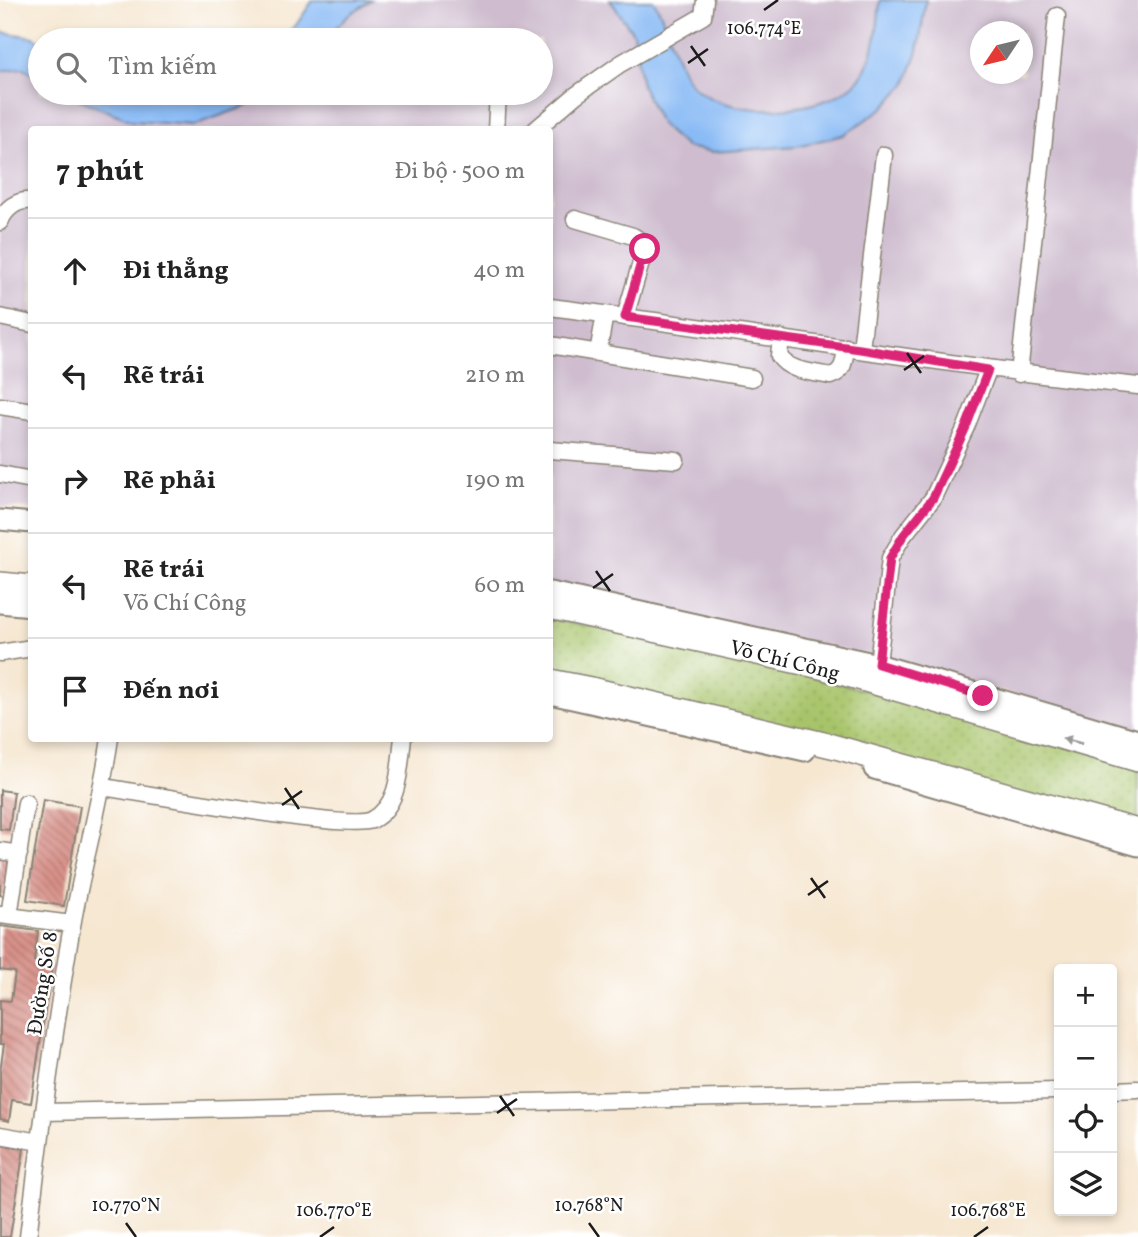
<!DOCTYPE html>
<html lang="vi">
<head>
<meta charset="utf-8">
<style>
  :root { --surface:#fff; --page:#f2f2f2; --text:#222; --muted:#767676; --line:#e0e0e0 }
  body { margin:0; font-family:Vollkorn,serif; background:var(--page); color:var(--text) }
  .controls { position:absolute; right:21px; bottom:21px; display:grid; overflow:hidden; border-radius:7px; box-shadow:0 4px 10px #0003 }
  .controls button { width:63px; height:63px; display:grid; place-items:center; padding:0; border:0; border-bottom:2px solid var(--line); background:var(--surface); color:var(--text); font:35px sans-serif }
  .compass { position:absolute; left:970px; top:21px; width:63px; height:63px; border-radius:50%; background:var(--surface); box-shadow:0 4px 10px #0003; rotate:235deg }
  .stop { position:absolute; width:21px; height:21px; margin:-16px; border:5px solid #db2777; border-radius:50%; background:#fff }
  .stop.end { background:#db2777; border-color:#fff; box-shadow:0 2px 7px #0008 }
  .list { margin:0; padding:0; list-style:none }
  h2 { display:flex; justify-content:space-between; align-items:center; height:91px; margin:0; padding:0 28px; font-size:30px }
  h2 small { font-size:23px; font-weight:400; color:var(--muted) }
  .list li { display:grid; grid-template-columns:46px 1fr auto; gap:21px; align-items:center; box-sizing:border-box; height:105px; padding:0 28px; border-top:2px solid var(--line) }
  .list b { display:block; font-size:26px; white-space:nowrap }
  .list p { margin:0; font-size:23px; white-space:nowrap; color:var(--muted) }
  .list em { font-size:23px; font-style:normal; color:var(--muted) }
  .icon { flex:none; width:38px; height:38px; fill:none; stroke:currentColor; stroke-width:2; stroke-linecap:round; stroke-linejoin:round }
  .map { position:relative; flex:none; width:1138px; height:1237px; overflow:hidden }
  .search { position:absolute; background:var(--surface); box-shadow:0 4px 10px #0003; left:28px; top:28px; width:525px; height:77px; display:flex; align-items:center; gap:18px; box-sizing:border-box; padding:0 24px; border-radius:38px; color:var(--muted); font-size:26px }
  .panel { position:absolute; background:var(--surface); box-shadow:0 4px 10px #0003; left:28px; top:126px; width:525px; height:616px; border-radius:7px }
  .map>svg:first-child { display:block }
  .industrial { fill:#cfbdcf; fill-rule:evenodd }
  .grass { fill:url(#grass-dots); stroke:#627043; stroke-width:2 }
  .water { fill:#88baf5; stroke:#526b88; stroke-width:2 }
  .building { fill:url(#building-back-hatch) }
  .lines { fill:none; stroke-linecap:round; stroke-linejoin:round }
  .minor-casing { stroke:#898276; stroke-width:19 }
  .major-casing { stroke:#898276; stroke-width:23 }
  .highway-casing { stroke:#898276; stroke-width:26 }
  .minor { stroke:#fff; stroke-width:16 }
  .major { stroke:#fff; stroke-width:19 }
  .highway { stroke:#fff; stroke-width:23 }
  .oneway { fill:#999 }
  .route { stroke:#db2777; stroke-width:9 }
  .ticks { fill:none; stroke:#1c1c1c; stroke-width:2.5 }
  .labels { text-anchor:middle; stroke-width:5; stroke-linejoin:round; paint-order:stroke }
  .street-label { font-size:21px; fill:#1c1c1c; stroke:#fff }
  .ticks-label { font-size:18px; text-anchor:middle; fill:#1c1c1c; stroke:#fff; stroke-width:5; stroke-linejoin:round; paint-order:stroke }
</style>
</head>
<body>
<div class="map">
<svg width="1138" height="1237" viewBox="0 0 1138 1237">
  <defs>
    <pattern id="grass-dots" width="8" height="8" patternUnits="userSpaceOnUse" patternTransform="scale(1.75)"><rect width="8" height="8" fill="#a8c46a"/><path d="M2 2h.1M6 6h.1" fill="none" stroke="#90a85b" stroke-width="1.8" stroke-linecap="round"/></pattern>
    <pattern id="building-back-hatch" width="6" height="6" patternUnits="userSpaceOnUse" patternTransform="scale(1.75)"><rect width="6" height="6" fill="#d89189"/><path d="M-1 5l2 2M0 0l6 6M5-1l2 2" fill="none" stroke="#ae766f"/></pattern>
  </defs>
  <rect width="100%" height="100%" fill="#fff"/>
  <filter id="ink" filterUnits="userSpaceOnUse"><feTurbulence type="fractalNoise" baseFrequency=".0143" numOctaves="2"/><feDisplacementMap in="SourceGraphic" scale="14" xChannelSelector="R" yChannelSelector="G"/><feConvolveMatrix kernelMatrix="1 2 1 2 8 2 1 2 1" color-interpolation-filters="sRGB"/></filter>
  <filter id="wash" filterUnits="userSpaceOnUse"><feTurbulence type="fractalNoise" baseFrequency=".00686" numOctaves="4" result="noise"/><feDisplacementMap in="SourceGraphic" scale="28" xChannelSelector="R" yChannelSelector="G"/><feGaussianBlur stdDeviation="1.57" result="paint"/><feColorMatrix in="noise" values="0 0 0 0 0 0 0 0 0 0 0 0 0 0 0 0 0 1.4 0 .05"/><feComposite in="paint" operator="in"/></filter>
  <g filter="url(#wash)">
    <rect width="100%" height="100%" fill="#f6e7d1"/>
    <path class="industrial" d="M371 0H1138V730L897 661 550 584V130H32L31 509 0 507V71L23 68 40 78V93H64L132 121 247 106 267 93H541V40H325L347 16ZM981 32H1023V74H981Z"/>
    <path class="grass" d="M550 619 693 643 1138 765V826L550 679Z"/>
    <path class="water" d="M313 0H371L347 16 325 40H279L296 25Z
      M610 0H653L659 10C667 27 678 66 688 80 717 122 838 118 863 73 876 51 878 25 880 0H926L918 51 906 84 883 108 843 135 797 146 713 152 686 147 661 125 642 86 633 33Z
      M0 32 34 37 40 41V78L23 68 0 71Z
      M64 93H267L247 106 194 125 132 121Z"/>
    <g id="blocks">
      <path class="building" d="M0 790 14 792 9 830 0 829Z
        M43 800 80 806 64 906 27 900Z
        M0 856 9 858 4 896 0 895Z
        M0 926 38 931 34 961 52 965 31 1103 12 1100 9 1121 0 1119V1072L4 1044H0V1000L11 1001 15 972 0 970Z
        M0 1145 24 1149 10 1237H0Z"/>
    </g>
  </g>
  <g filter="url(#ink)">
    <use href="#blocks" fill-opacity="0" stroke="#898276" stroke-width="2"/>
    <g class="lines">
      <g class="minor-casing">
        <path id="minor" d="M496 130 498 93
          M535 130 576 95 620 64 703 16 705 0
          M575 219 633 236 641 241 645 249 625 317
          M0 222C5 209 17 199 32 201
          M550 307C746 332 941 365 1138 386
          M0 317 32 324
          M781 338 779 356C789 372 814 372 830 376 845 372 844 360 846 347
          M550 345 752 378
          M861 349 884 155
          M598 353 605 314
          M1019 374 1057 16
          M0 406 32 411
          M550 450 676 460
          M0 474 32 480
          M0 653 32 648
          M878 664 890 558 903 536 933 498 966 427 988 370
          M103 787C142 793 351 831 372 820 401 805 399 766 403 738
          M0 851 19 854
          M0 915 72 924
          M9 916 26 803
          M1112 1090 1138 1089
          M44 1112 1059 1091
          M0 1135 40 1142
          M28 1237C41 1133 54 1029 72 926 83 863 101 802 110 738"/>
      </g>
      <g class="major-casing">
        <path id="major" d="M0 520 32 523
          M550 592 878 664 1138 740
          M0 603 32 606
          M550 694 805 751
          M874 769 1138 846"/>
      </g>
      <g class="highway-casing">
        <path id="highway" d="M0 584 32 587
          M550 607 821 667 1138 760
          M550 681 591 689 832 746 1138 831"/>
      </g>
      <use href="#minor" class="minor"/>
      <use href="#major" class="major"/>
      <use href="#highway" class="highway"/>
    </g>
    <defs><path id="oneway-solid" d="M-6-.8H1V-3.2L6.5 0L1 3.2V.8H-6Z" transform="scale(1.75)"/></defs>
    <use class="oneway" href="#oneway-solid" transform="translate(1072 741) rotate(-164)"/>
  </g>
  <g class="lines" filter="url(#ink)">
    <path class="route" d="M645 249 625 317 860 349 988 370 966 427 933 498 903 536 890 558 878 664 983 696"/>
  </g>
  <path class="ticks" d="M764 10 778 0M691 46 705 66M688 63 708 49M907 353 921 373M904 370 924 356M596 571 610 591M593 588 613 574M285 788 299 809M282 805 302 791M811 878 825 898M808 895 828 881M500 1096 514 1116M497 1113 517 1099M126 1223 136 1237M589 1223 599 1237M320 1237 334 1227M974 1237 988 1227"/>
  <g class="labels">
    <g class="street-label">
      <text transform="translate(785 660) rotate(14)" y="7">Võ Chí Công</text>
      <text transform="translate(42 983) rotate(-81)" y="7">Đường Số 8</text>
    </g>
  </g>
  <g class="ticks-label">
    <text x="764" y="34">106.774°E</text>
    <text x="126" y="1211">10.770°N</text>
    <text x="589" y="1211">10.768°N</text>
    <text x="334" y="1216">106.770°E</text>
    <text x="988" y="1216">106.768°E</text>
  </g>
</svg>
<div class="controls">
<button>+</button>
<button>−</button>
<button><svg class="icon" aria-label="locate" viewBox="0 0 24 24"><circle cx="12" cy="12" r="6"/><path d="M12 2v4M12 18v4M2 12h4M18 12h4"/></svg></button>
<button><svg class="icon" aria-label="layers" viewBox="0 0 24 24"><path d="M12 4l9 5-9 5-9-5zM3 14l9 5 9-5"/></svg></button>
</div>
<svg class="compass" viewBox="-18 -18 36 36"><path d="M0-13l5 13h-10z" fill="#e53935"/><path d="M0 13l5-13h-10z" fill="#767676"/></svg>
<div class="stop" style="left:645px;top:249px"></div>
<div class="stop end" style="left:983px;top:696px"></div>
<div class="search"><svg class="icon" aria-label="search" viewBox="0 0 24 24"><circle cx="10" cy="10" r="6"/><path d="M15 15l6 6"/></svg>Tìm kiếm</div>
<section class="panel">
<h2>7 phút<small>Đi bộ · 500 m</small></h2>
<ul class="list">
<li><svg class="icon" aria-label="ahead" viewBox="0 0 24 24"><path d="M12 20V5M6 11l6-6 6 6"/></svg><div><b>Đi thẳng</b></div><em>40 m</em></li>
<li><svg class="icon" aria-label="left" viewBox="0 0 24 24"><path d="M17 20v-9H6M10 6l-5 5 5 5"/></svg><div><b>Rẽ trái</b></div><em>210 m</em></li>
<li><svg class="icon" aria-label="right" viewBox="0 0 24 24"><path d="M7 20v-9h11M14 6l5 5-5 5"/></svg><div><b>Rẽ phải</b></div><em>190 m</em></li>
<li><svg class="icon" aria-label="left" viewBox="0 0 24 24"><path d="M17 20v-9H6M10 6l-5 5 5 5"/></svg><div><b>Rẽ trái</b><p>Võ Chí Công</p></div><em>60 m</em></li>
<li><svg class="icon" aria-label="arrive" viewBox="0 0 24 24"><path d="M6 21V4h12l-3 4 3 4H6"/></svg><div><b>Đến nơi</b></div></li>
</ul>
</section>
</div>
</body>
</html>
